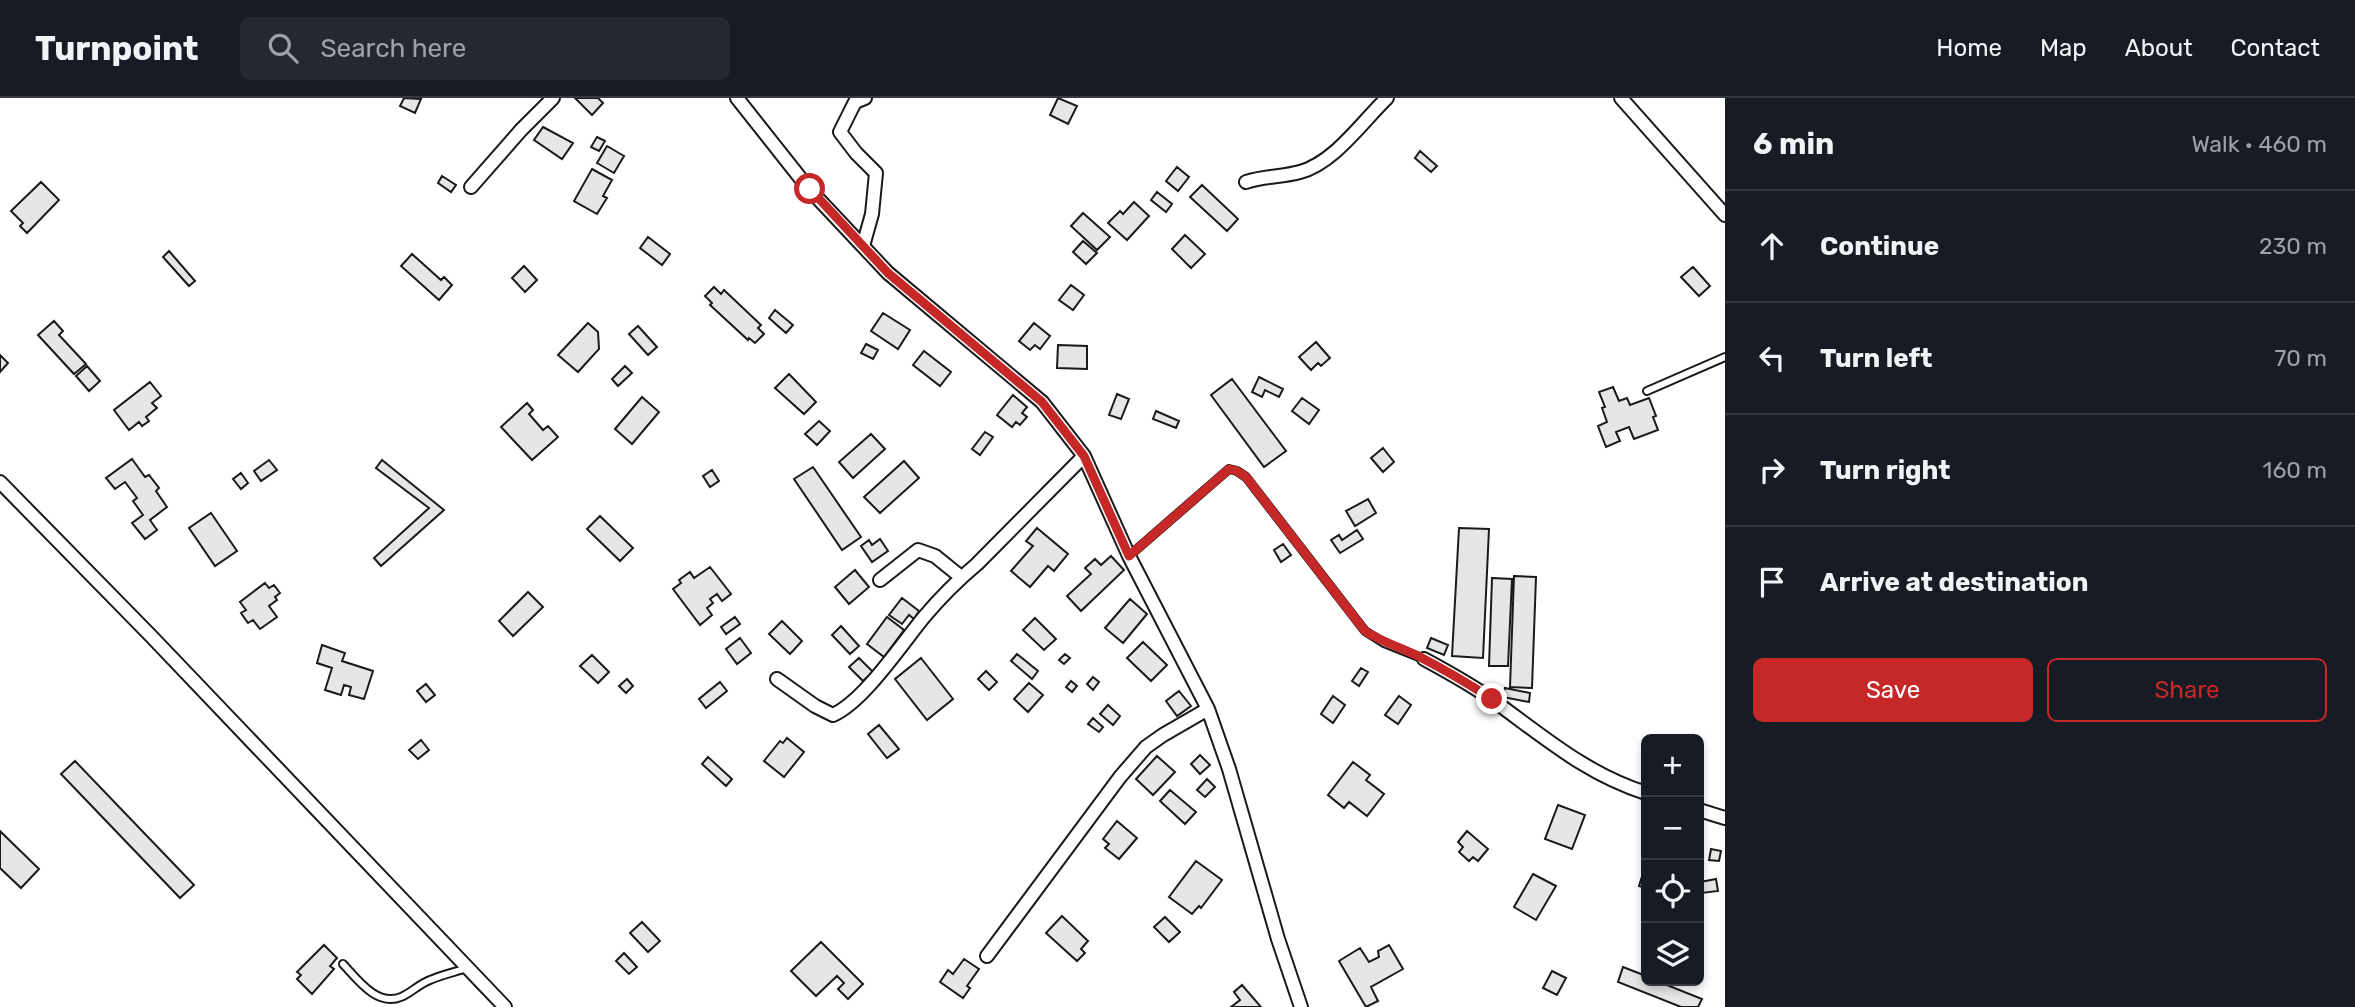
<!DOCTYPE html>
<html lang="en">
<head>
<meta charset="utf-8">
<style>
  :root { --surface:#171b24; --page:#242831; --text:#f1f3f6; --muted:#9ea1a6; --line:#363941; --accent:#c62828 }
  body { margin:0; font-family:Rubik,sans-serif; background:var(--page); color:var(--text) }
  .controls { position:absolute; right:21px; bottom:21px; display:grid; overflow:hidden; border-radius:10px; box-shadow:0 4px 10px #0003 }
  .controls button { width:63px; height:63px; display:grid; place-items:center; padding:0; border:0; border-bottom:2px solid var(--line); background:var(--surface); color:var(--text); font:35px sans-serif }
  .stop { position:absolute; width:21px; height:21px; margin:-16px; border:5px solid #c62828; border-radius:50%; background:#fff }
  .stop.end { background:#c62828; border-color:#fff; box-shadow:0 2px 7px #0008 }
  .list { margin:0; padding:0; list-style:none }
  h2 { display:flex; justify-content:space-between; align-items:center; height:91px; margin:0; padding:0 28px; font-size:30px }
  h2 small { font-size:23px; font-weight:400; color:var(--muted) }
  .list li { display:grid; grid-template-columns:46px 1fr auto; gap:21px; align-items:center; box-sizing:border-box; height:112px; padding:0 28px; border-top:2px solid var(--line) }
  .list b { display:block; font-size:26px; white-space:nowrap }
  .list em { font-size:23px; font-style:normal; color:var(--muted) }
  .actions { display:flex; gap:14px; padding:21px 28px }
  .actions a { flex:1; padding:16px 0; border:2px solid var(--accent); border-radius:10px; text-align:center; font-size:24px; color:var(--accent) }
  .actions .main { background:var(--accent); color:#fff }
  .icon { flex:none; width:38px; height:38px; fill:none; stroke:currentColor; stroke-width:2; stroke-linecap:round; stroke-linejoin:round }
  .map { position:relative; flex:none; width:1725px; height:909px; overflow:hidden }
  header { display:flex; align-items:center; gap:42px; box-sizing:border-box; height:98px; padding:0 35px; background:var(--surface); border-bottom:2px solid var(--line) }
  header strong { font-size:33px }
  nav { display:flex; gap:38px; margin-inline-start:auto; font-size:24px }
  .search { width:490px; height:63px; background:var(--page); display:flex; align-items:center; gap:18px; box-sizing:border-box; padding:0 24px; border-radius:10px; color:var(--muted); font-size:26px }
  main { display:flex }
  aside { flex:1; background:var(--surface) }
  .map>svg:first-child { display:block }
  .building { fill:#e6e6e6; stroke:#1a1a1a; stroke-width:2 }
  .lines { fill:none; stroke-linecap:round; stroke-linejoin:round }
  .service-casing { stroke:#1a1a1a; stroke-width:10 }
  .minor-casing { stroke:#1a1a1a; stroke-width:16 }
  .service { stroke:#fff; stroke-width:6 }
  .minor { stroke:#fff; stroke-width:12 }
  .route { stroke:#c62828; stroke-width:9 }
</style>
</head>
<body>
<header>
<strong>Turnpoint</strong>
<div class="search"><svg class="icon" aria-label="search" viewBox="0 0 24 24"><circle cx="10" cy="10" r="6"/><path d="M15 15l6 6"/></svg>Search here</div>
<nav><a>Home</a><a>Map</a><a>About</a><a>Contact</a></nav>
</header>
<main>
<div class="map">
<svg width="1725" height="909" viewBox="0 0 1725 909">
  <rect width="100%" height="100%" fill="#fff"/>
  <path class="building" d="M404 0 421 1 415 15 400 8Z
    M575 0H598L603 5 592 17Z
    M1058 0 1077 8 1068 26 1050 17Z
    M543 29 573 45 562 61 534 42Z
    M597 39 605 43 599 53 591 49Z
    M607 48 624 58 614 75 597 65Z
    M1420 53 1437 68 1431 74 1415 60Z
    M1177 69 1189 79 1178 93 1166 83Z
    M592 71 612 82 603 98 607 100 597 116 574 103Z
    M442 78 456 87 451 94 438 85Z
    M41 84 59 102 27 135 20 128 23 125 11 113Z
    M1202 87 1238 121 1227 133 1190 99Z
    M1157 94 1172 106 1166 114 1151 102Z
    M1134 104 1149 118 1127 142 1108 125 1120 113 1123 116Z
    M1083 115 1110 139 1097 152 1071 128Z
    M1185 137 1205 156 1191 170 1172 151Z
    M648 139 670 156 662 167 640 150Z
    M1083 143 1097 155 1086 166 1073 154Z
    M169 153 195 183 189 188 163 159Z
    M412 156 441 182 444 179 452 187 439 202 401 168Z
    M524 168 537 182 525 194 512 180Z
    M1693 169 1710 188 1699 198 1681 179Z
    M1071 187 1084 197 1073 212 1059 202Z
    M714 189 721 196 724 192 761 227 758 230 764 236 755 245 749 240 748 242 710 207 712 205 705 198Z
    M775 212 793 227 786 235 769 220Z
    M883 215 910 232 898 251 871 233Z
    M54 223 63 233 59 237 86 266 74 276 38 237Z
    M588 225 598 234 599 251 578 274 558 257Z
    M1034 225 1050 238 1040 251 1035 247 1030 252 1019 243Z
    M638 228 657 249 648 257 629 236Z
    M1316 244 1330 260 1321 268 1318 265 1311 272 1299 259Z
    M866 246 878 252 873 261 861 255Z
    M1058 247 1087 248V271L1057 270Z
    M924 253 951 274 940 288 913 267Z
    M0 257 8 265 0 274Z
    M87 268 100 283 89 293 76 278Z
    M625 268 632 275 618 288 612 281Z
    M789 276 816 304 804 316 775 290Z
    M1259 279 1283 291 1279 299 1265 292 1262 299 1252 294Z
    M1232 281 1286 353 1264 369 1211 297Z
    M150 284 161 298 152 305 157 310 146 319 149 323 142 328 139 324 129 332 114 312Z
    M1613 289 1619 303 1627 300 1630 307 1649 300 1656 318 1653 319 1658 332 1634 341 1629 329 1616 334 1620 343 1606 349 1598 328 1607 324 1602 310 1605 309 1599 294Z
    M1117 296 1129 301 1121 321 1109 317Z
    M1013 297 1027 309 1022 315 1027 319 1020 327 1016 324 1012 329 997 317Z
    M642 299 659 314 632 346 615 331Z
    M1302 300 1319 312 1309 326 1292 313Z
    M527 305 533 312 529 316 543 332 548 328 558 339 532 362 501 329Z
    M1156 313 1179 323 1176 330 1153 321Z
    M819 323 830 333 817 347 805 336Z
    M985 334 993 339 980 357 972 351Z
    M871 336 885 351 853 380 839 364Z
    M1383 350 1394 364 1383 374 1371 360Z
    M132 361 145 379 149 377 159 390 156 393 167 409 150 422 157 432 145 441 132 425 143 417 133 403 137 400 125 384 115 391 106 380Z
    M269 362 277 372 261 383 254 373Z
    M382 362 444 412 381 468 374 460 429 410 376 370Z
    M904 363 919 380 880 415 864 399Z
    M813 369 861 439 842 452 794 381Z
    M712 372 719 383 710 389 703 378Z
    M241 375 248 385 241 391 233 381Z
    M1368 401 1376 415 1355 428 1346 413Z
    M211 415 237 453 215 468 189 430Z
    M600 418 633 450 620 463 587 431Z
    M1037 430 1068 456 1054 473 1048 468 1030 489 1011 473 1033 448 1026 443Z
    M1459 430 1489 431 1483 560 1452 558Z
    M1357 432 1363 441 1340 455 1331 442 1339 437 1342 442Z
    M880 441 888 453 872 464 861 448 869 442 872 447Z
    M1283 446 1291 457 1281 464 1274 452Z
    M1111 458 1124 472 1081 513 1067 498 1091 476 1085 470 1095 461 1101 467Z
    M710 469 731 496 722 503 717 496 710 501 713 505 707 510 712 517 700 527 673 491 681 485 679 482 690 474 694 480Z
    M855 472 869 489 849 506 835 489Z
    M1514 478 1536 479 1532 590 1510 589Z
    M1492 480 1512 481 1508 568H1489Z
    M265 485 269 490 274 487 280 495 275 499 277 502 269 508 277 519 260 531 253 522 248 525 241 515 246 512 240 504Z
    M528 494 543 509 513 538 499 523Z
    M902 500 919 513 914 521 909 517 902 526 889 517Z
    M1130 501 1147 516 1123 545 1105 530Z
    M735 519 740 526 726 536 721 529Z
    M887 519 904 532 884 559 867 546Z
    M1035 520 1056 541 1044 552 1023 532Z
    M782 523 802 543 790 556 769 536Z
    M841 528 859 548 850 556 832 537Z
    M740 540 751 555 737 566 726 551Z
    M1431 540 1448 547 1444 557 1427 550Z
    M1143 544 1167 567 1151 583 1127 560Z
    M322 547 345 555 342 563 373 573 364 601 349 597 351 589 344 587 341 597 325 592 332 570 317 565Z
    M1017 556 1038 573 1032 581 1011 563Z
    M1065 556 1070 560 1064 566 1059 562Z
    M592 557 609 574 598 585 580 568Z
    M859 560 873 574 863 583 849 569Z
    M921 560 953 601 927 622 895 581Z
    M1361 570 1368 574 1359 588 1352 583Z
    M986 573 997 584 989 592 978 581Z
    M1093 579 1099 584 1093 592 1087 586Z
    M627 581 633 588 626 595 619 588Z
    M1071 583 1077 588 1072 594 1066 589Z
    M720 584 727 593 706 610 699 601Z
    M1029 585 1043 597 1028 614 1014 601Z
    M426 586 435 597 426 604 417 593Z
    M1505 590 1530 595 1529 604 1503 599Z
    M1179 593 1191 608 1177 618 1166 603Z
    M1333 598 1345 607 1333 625 1321 616Z
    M1399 598 1411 607 1398 626 1385 617Z
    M1108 607 1120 618 1113 627 1100 616Z
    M1093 620 1103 629 1099 634 1088 626Z
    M879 627 899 651 887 660 868 636Z
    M787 640 804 654 784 679 764 663 780 643 783 645Z
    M421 642 429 652 418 661 409 652Z
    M1200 657 1210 667 1200 676 1191 666Z
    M1157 658 1175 674 1153 697 1136 681Z
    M708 659 732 681 726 688 702 666Z
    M75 663 194 787 180 800 61 676Z
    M1353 664 1370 677 1366 682 1384 696 1367 718 1349 704 1344 710 1328 697Z
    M1207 681 1215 689 1205 699 1197 692Z
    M1170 692 1196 714 1185 726 1160 703Z
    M1558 707 1585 717 1572 751 1545 741Z
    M1117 723 1137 740 1119 761 1105 750 1109 746 1103 741Z
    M0 733 39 771 21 790 0 770Z
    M1467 733 1488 751 1478 763 1473 759 1469 763 1459 754 1463 749 1458 744Z
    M1711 751 1721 753 1719 763 1709 762Z
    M1196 763 1222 782 1201 810 1199 808 1192 816 1169 799Z
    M1644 772 1646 773V790L1639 788Z
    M1533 776 1556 788 1536 822 1514 809Z
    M1716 781 1718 793 1702 795 1700 784Z
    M1062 818 1088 843 1081 851 1085 855 1077 863 1046 835Z
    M1165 819 1180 834 1169 844 1154 829Z
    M642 824 660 843 648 854 630 835Z
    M821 844 863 886 848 901 838 891 844 885 837 878 816 898 791 873Z
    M324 847 337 860 330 868 334 871 312 896 297 881 301 877 297 874Z
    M1389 847 1403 871 1371 889 1378 903 1366 909 1339 863 1360 850 1369 864 1379 859 1378 853Z
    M624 855 637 869 629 876 616 863Z
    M964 861 979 871 967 888 970 890 963 900 940 884 948 872 953 876Z
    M1623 869 1646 878V883H1657L1702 901 1698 909H1681L1618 884Z
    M1552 873 1566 880 1557 897 1543 890Z
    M1242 887 1261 909H1231L1240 902 1234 894Z"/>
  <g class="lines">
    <g class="service-casing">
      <path id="service" d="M1647 293 1725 259
        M1129 458 1229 371 1237 373 1246 379 1365 533 1384 545 1424 561
        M343 866C357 881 377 909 401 899 411 895 419 886 430 882 441 877 455 874 467 870"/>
    </g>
    <g class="minor-casing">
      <path id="minor" d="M737 0 809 91 888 175 1042 304 1084 358 1129 458 1208 611 1229 671 1278 841 1301 909
        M1621 0 1725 117
        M1246 84C1264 78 1282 79 1300 74 1334 65 1362 24 1387 0
        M471 89 521 32 553 0
        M863 148 872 116 876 75 856 55 840 34 855 4 865 0
        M0 384 151 538 505 909
        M880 482 918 452 935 458 961 479
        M1424 561C1448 574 1472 587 1494 603 1544 639 1586 676 1646 695
        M777 581 815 608 833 617C864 603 901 547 924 519 940 500 958 482 977 466L1084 358
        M1699 712 1725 720
        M987 858 1120 679 1146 649 1163 637 1208 611"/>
    </g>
    <use href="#service" class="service"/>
    <use href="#minor" class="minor"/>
  </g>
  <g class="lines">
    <path class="route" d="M810 91 888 175 1042 304 1084 358 1129 458 1229 371 1237 373 1246 379 1365 533C1384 545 1402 550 1420 559 1445 572 1469 586 1492 601"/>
  </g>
</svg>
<div class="controls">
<button>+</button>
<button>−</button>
<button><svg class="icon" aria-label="locate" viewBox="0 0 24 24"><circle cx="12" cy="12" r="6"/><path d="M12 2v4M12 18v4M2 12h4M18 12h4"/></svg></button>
<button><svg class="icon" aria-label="layers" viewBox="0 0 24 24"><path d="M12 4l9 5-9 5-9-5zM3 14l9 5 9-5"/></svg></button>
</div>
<div class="stop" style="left:810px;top:91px"></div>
<div class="stop end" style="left:1492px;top:601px"></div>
</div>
<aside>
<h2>6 min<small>Walk · 460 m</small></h2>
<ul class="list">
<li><svg class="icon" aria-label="ahead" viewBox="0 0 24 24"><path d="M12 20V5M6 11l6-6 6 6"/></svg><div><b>Continue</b></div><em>230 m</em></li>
<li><svg class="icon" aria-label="left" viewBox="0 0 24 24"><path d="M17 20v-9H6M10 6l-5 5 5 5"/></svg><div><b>Turn left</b></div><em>70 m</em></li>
<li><svg class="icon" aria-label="right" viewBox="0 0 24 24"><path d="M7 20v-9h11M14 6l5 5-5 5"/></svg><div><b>Turn right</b></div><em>160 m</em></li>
<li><svg class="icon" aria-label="arrive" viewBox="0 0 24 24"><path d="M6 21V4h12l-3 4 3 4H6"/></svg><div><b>Arrive at destination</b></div></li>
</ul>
<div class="actions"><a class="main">Save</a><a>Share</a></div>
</aside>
</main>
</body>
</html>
